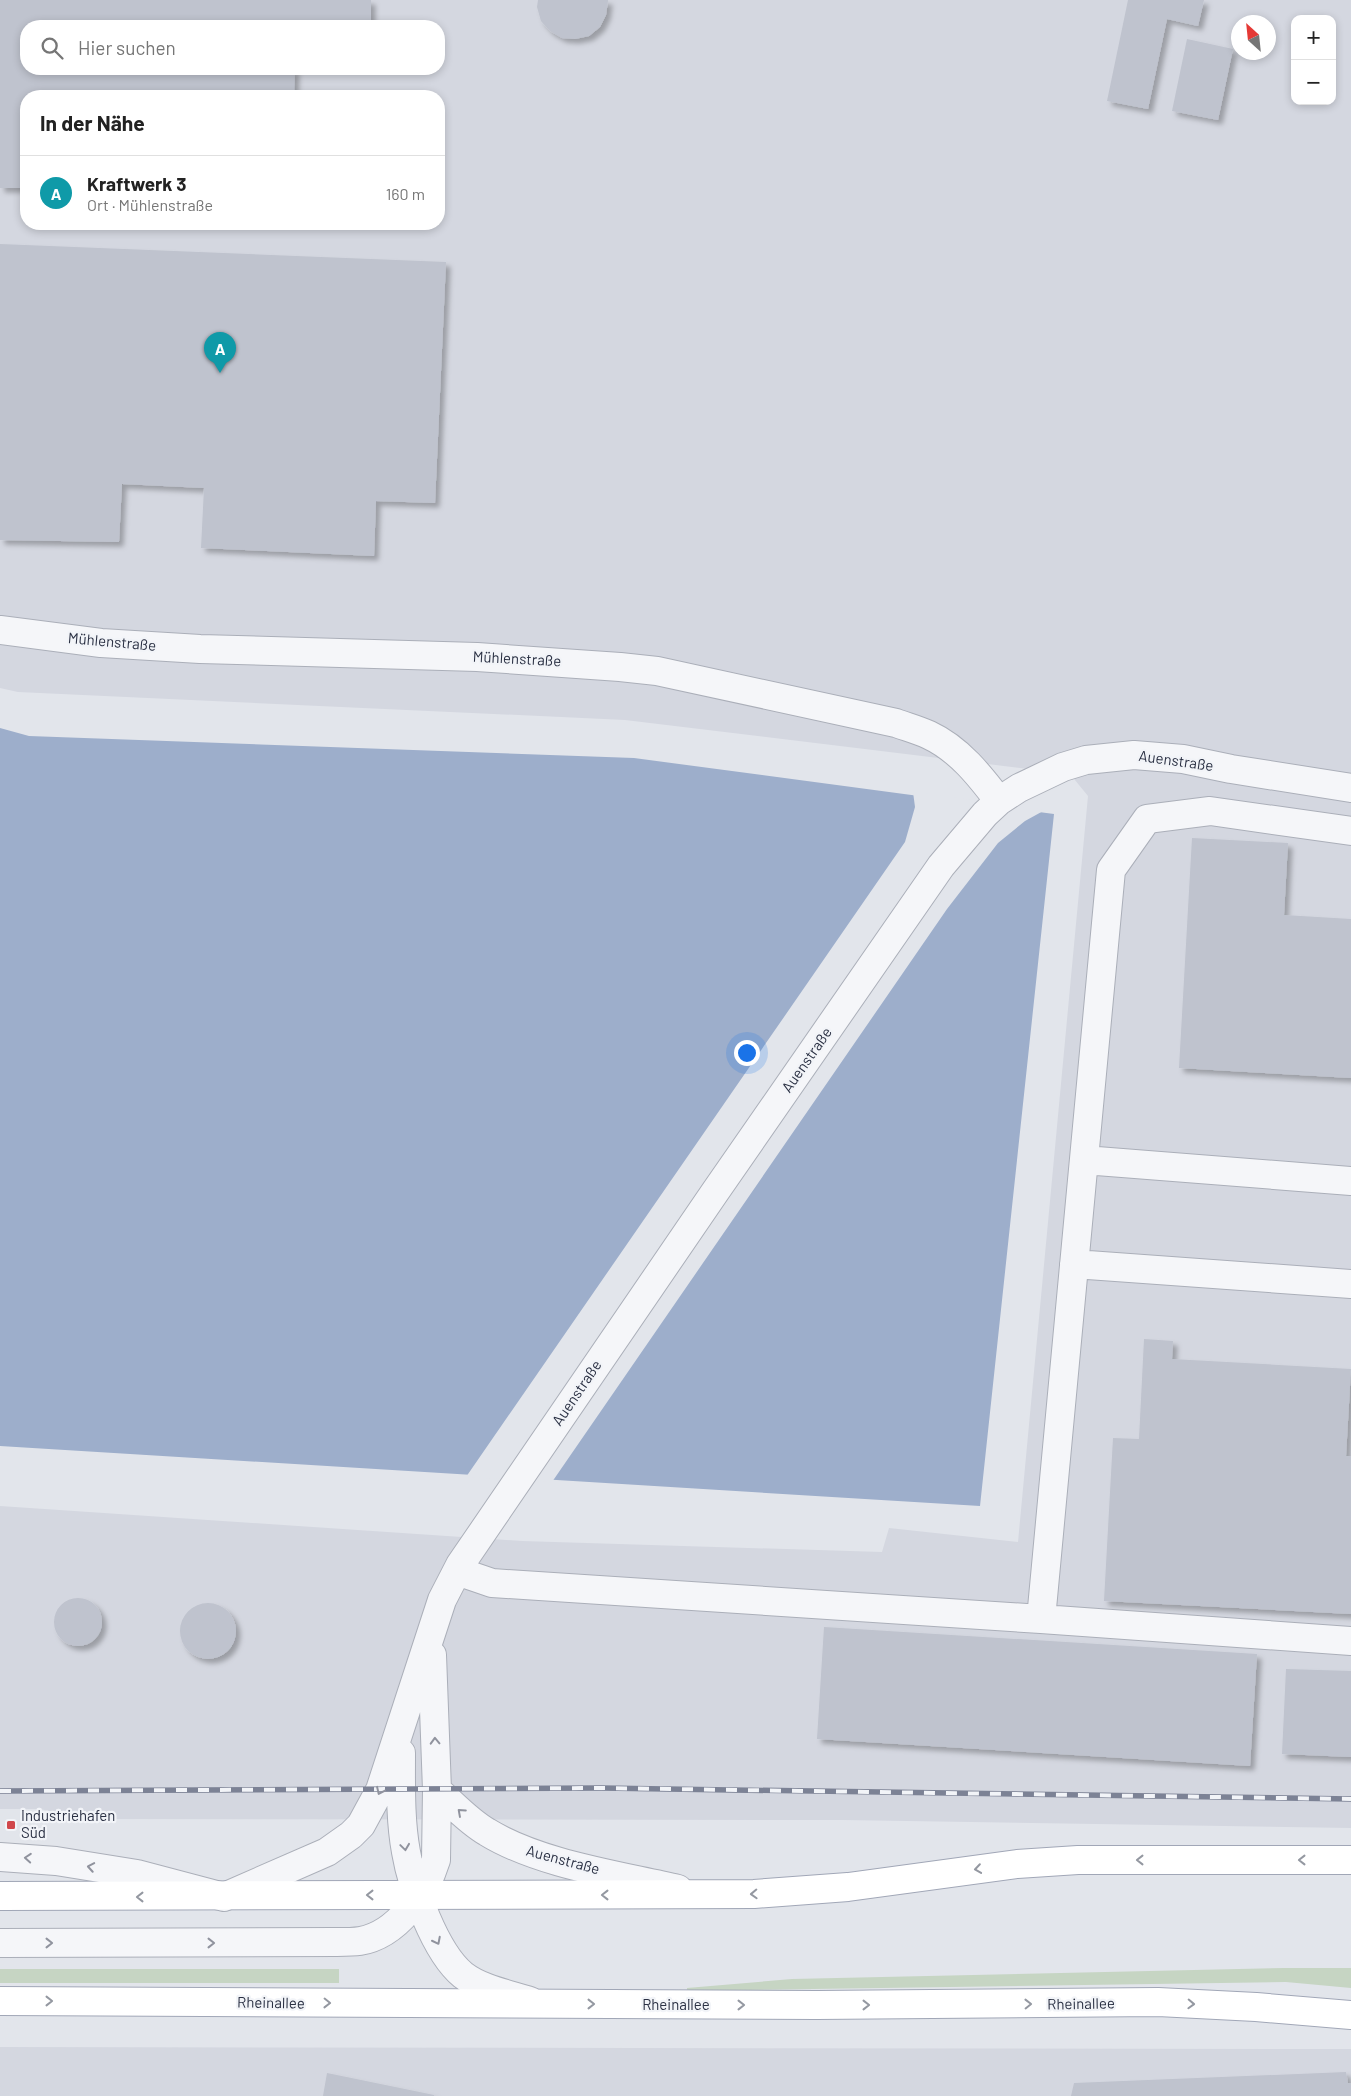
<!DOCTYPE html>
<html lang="de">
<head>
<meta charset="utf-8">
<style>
  :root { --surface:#fff; --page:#f2f2f2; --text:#222; --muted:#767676; --line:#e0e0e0; --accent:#d0474b }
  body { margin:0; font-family:Barlow,sans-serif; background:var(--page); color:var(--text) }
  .controls { position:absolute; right:15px; top:15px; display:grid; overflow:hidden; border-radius:10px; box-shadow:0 2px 8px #0003 }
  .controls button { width:45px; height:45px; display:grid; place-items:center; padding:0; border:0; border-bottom:1px solid var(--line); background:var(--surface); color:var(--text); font:25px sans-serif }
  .compass { position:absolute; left:1231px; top:15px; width:45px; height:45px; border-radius:50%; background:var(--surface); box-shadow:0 2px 8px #0003; rotate:333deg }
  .you { position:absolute; left:746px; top:1052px; width:18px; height:18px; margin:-12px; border:4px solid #fff; border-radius:50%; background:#1a73e8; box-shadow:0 0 0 8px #1a73e833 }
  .badge { display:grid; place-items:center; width:32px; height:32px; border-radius:50%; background:var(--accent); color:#fff; font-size:16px; font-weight:700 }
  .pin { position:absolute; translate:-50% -41px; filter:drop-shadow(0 1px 2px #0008) }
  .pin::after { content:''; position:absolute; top:26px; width:18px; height:15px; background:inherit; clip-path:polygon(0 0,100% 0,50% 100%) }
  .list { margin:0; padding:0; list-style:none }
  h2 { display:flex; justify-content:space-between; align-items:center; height:65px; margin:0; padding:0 20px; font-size:21px }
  h2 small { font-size:16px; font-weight:400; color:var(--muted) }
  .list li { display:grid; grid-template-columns:32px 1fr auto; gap:15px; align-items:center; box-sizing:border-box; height:75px; padding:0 20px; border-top:1px solid var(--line) }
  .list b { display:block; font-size:19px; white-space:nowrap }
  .list p { margin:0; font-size:16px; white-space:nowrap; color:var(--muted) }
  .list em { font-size:16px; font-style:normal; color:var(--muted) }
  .icon { flex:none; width:28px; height:28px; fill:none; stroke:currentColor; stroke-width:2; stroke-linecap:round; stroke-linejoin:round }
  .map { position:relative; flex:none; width:1351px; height:2096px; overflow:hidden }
  .search { position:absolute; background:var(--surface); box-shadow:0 2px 8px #0003; left:20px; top:20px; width:425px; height:55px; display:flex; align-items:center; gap:12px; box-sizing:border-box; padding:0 18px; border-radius:20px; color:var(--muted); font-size:19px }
  .panel { position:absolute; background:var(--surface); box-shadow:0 2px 8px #0003; left:20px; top:90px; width:425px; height:140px; border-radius:20px }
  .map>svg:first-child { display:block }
  .built { fill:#d4d7e0; fill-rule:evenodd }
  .green { fill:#c6d5c3 }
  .water { fill:#9daecb }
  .pier { fill:#e2e5eb }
  .building { fill:#bfc3ce; filter:url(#shadow) }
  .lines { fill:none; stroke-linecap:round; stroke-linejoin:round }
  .minor-casing { stroke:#abafb9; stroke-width:30 }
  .major-casing { stroke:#a1a7b7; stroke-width:30 }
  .minor { stroke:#f5f6f9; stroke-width:28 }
  .major { stroke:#fff; stroke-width:28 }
  .rail-casing { stroke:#7c8295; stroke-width:5.5 }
  .rail { stroke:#f2f4f8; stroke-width:4; stroke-dasharray:11; stroke-linecap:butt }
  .oneway { stroke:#90939e }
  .oneway2 { stroke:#9498a1 }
  .poi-dot { fill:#d0474b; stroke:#f2f4f8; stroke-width:2 }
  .labels { text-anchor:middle; stroke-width:4.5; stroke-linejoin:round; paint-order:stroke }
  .street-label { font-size:15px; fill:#2a3043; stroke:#f2f4f8 }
  .poi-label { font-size:15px; fill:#2a3043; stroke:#f2f4f8; text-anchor:start }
</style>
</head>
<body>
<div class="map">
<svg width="1351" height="2096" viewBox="0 0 1351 2096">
  <defs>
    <filter id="shadow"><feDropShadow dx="4.5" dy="4.5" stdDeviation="2.5" flood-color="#0004"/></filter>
  </defs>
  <rect width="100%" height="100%" fill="#e2e5eb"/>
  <path class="built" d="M0 0H1351V1828L843 1820 88 1819 40 1809H0V1506L522 1541 882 1552 889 1528 1018 1542 1088 796 1070 774 625 720 18 692 0 688ZM1295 19H1332V101H1295ZM1238 22H1268V52H1238ZM26 26H439V69H26ZM26 96H439V224H26Z
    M0 2047 1351 2049V2096H0Z"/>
  <path class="green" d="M1284 1968H1351V1988L1286 1982 687 1991V1988L792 1979Z
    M0 1969H339V1983H0Z"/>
  <path class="water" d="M0 728 29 736 634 758 1054 814 980 1506 0 1446Z"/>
  <path class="pier" d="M913 792 1045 810 1025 821 998 843 947 909 552 1482 466 1477 905 842 915 807Z"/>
  <path class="building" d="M0 0H371V26H26V69H295L294 96H26V188H0Z
    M538 0H608V1L606 15 600 27 589 36 575 39 562 38 550 31 541 21 537 7Z
    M1128 0H1204L1198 26 1167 19 1148 109 1107 101Z
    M1187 39 1233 49 1218 120 1172 111Z
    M0 244 446 262 435 503 376 501 374 556 201 548 204 488 122 484 119 542 0 540Z
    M1192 838 1288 843 1284 915 1351 919V1078L1179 1068Z
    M1144 1339 1173 1341 1172 1359 1351 1369 1346 1456H1351V1614L1104 1601 1113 1438 1139 1439Z
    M54 1622a24 24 0 1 1 48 0a24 24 0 1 1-48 0Z
    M180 1631a28 28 0 1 1 56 0a28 28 0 1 1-56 0Z
    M824 1627 1257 1654 1250 1766 817 1739Z
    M1286 1669 1351 1671V1757L1282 1754Z
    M1346 2072 1348 2083H1351V2096H1071L1074 2083Z
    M327 2073 434 2095V2096H323Z"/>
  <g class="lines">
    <g class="minor-casing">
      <path id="minor" d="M0 630 101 643 200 649 477 657 620 667 657 671 896 723C907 727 918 730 929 735 959 749 980 776 999 801
        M1351 831 1210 811 1147 819 1111 870 1041 1619 1351 1641
        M1084 1160 1351 1181
        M1074 1264 1351 1284
        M457 1571 492 1583 1041 1619
        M401 1753C401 1785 400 1820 406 1852 412 1887 435 1952 463 1975 481 1989 508 1994 530 2001
        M437 1790C453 1804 468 1821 487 1832 539 1864 618 1875 678 1889
        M0 1857 56 1861 137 1874 224 1897 327 1852 351 1835 361 1825 380 1790 442 1600 460 1565 715 1192 941 866 985 814 999 801 1019 788 1063 767 1086 760 1134 755 1183 759 1231 769 1351 788
        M0 1943 337 1942C344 1942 353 1942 360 1941 397 1935 426 1893 436 1860L437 1790 432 1655"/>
    </g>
    <g class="major-casing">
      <path id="major" d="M0 1896 754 1894 848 1887 1017 1864 1078 1860H1351
        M0 2001 817 2005 1158 2002 1256 2007 1351 2015"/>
    </g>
    <use href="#minor" class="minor"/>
    <use href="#major" class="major"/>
    <g class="rail-casing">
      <path id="rail" d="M0 1791 601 1788 1351 1799"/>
    </g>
    <use href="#rail" class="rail"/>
  </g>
  <defs><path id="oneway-chevron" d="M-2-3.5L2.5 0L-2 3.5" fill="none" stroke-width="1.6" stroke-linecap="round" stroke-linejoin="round" transform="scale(1.25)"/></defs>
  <g class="oneway">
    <use href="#oneway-chevron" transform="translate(435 1741) rotate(-92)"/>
    <use href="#oneway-chevron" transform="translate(380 1791) rotate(115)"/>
    <use href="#oneway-chevron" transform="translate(461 1812) rotate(-138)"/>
    <use href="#oneway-chevron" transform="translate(405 1847) rotate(82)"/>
    <use href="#oneway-chevron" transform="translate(28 1858) rotate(-176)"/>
    <use href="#oneway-chevron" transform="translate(91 1867) rotate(-170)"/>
    <use href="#oneway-chevron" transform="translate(437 1941) rotate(63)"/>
    <use href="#oneway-chevron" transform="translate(49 1943)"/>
    <use href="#oneway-chevron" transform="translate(211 1943)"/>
  </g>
  <g class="oneway2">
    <use href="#oneway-chevron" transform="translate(1140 1860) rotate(180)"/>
    <use href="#oneway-chevron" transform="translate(1302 1860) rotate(-180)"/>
    <use href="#oneway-chevron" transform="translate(978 1869) rotate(172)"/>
    <use href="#oneway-chevron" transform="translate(754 1894) rotate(178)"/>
    <use href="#oneway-chevron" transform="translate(370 1895) rotate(-180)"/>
    <use href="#oneway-chevron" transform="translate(605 1895) rotate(-180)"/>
    <use href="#oneway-chevron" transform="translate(140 1897) rotate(-180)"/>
    <use href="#oneway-chevron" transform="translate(49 2001)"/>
    <use href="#oneway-chevron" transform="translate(327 2003) rotate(1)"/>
    <use href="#oneway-chevron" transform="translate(591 2004)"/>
    <use href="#oneway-chevron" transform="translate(1028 2004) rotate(-1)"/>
    <use href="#oneway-chevron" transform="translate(1191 2004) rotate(2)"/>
    <use href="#oneway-chevron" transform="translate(741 2005)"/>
    <use href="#oneway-chevron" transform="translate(866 2005)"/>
  </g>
  <rect class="poi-dot" x="6" y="1820" width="10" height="10" rx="2.5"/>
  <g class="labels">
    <g class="street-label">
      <text transform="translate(112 642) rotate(5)" y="5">Mühlenstraße</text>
      <text transform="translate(517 659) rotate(3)" y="5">Mühlenstraße</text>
      <text transform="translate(1176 761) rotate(8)" y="5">Auenstraße</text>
      <text transform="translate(807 1060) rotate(-55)" y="5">Auenstraße</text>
      <text transform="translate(577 1393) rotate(-56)" y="5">Auenstraße</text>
      <text transform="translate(563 1860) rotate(15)" y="5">Auenstraße</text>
      <text transform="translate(271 2003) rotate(1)" y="5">Rheinallee</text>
      <text transform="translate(1081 2004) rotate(-1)" y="5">Rheinallee</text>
      <text x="676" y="2010">Rheinallee</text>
    </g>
    <g class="poi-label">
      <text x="21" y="1821">Industriehafen<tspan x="21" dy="17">Süd</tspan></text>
    </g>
  </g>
</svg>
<div class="controls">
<button>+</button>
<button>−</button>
</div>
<svg class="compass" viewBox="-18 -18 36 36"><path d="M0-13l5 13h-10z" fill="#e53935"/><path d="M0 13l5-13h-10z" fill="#767676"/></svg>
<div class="you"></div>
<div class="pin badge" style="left:220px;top:373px;background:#0f9aa8">A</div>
<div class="search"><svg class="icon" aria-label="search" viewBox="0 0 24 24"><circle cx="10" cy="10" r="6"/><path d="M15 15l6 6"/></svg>Hier suchen</div>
<section class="panel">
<h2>In der Nähe<small></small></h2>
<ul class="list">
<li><span class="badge" style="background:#0f9aa8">A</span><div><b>Kraftwerk 3</b><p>Ort · Mühlenstraße</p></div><em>160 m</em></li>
</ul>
</section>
</div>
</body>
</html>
